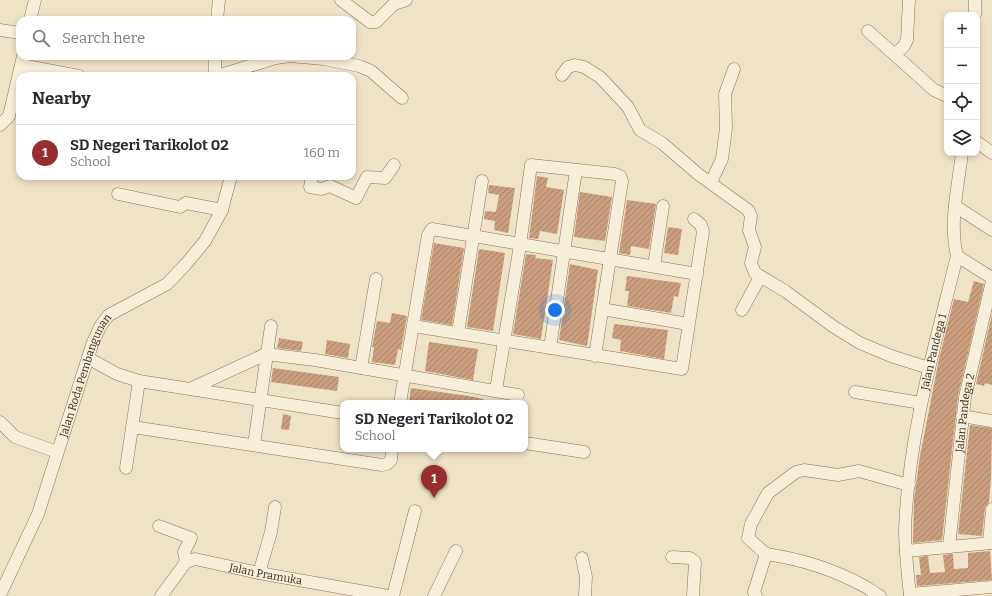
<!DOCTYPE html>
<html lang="en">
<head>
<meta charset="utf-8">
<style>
  :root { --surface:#fff; --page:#f2f2f3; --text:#2b2b33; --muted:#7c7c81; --line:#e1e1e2; --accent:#972e2f }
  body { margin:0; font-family:Bitter,serif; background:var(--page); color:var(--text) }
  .controls { position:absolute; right:12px; top:12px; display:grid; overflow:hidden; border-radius:8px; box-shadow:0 2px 6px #0003 }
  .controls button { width:36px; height:36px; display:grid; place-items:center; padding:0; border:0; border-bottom:1px solid var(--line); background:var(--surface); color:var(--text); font:20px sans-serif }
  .you { position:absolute; left:555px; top:310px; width:14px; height:14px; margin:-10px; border:3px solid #fff; border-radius:50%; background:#1a73e8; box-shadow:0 0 0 6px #1a73e833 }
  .badge { display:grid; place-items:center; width:26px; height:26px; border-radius:50%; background:var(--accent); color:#fff; font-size:13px; font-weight:700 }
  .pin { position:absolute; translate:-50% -33px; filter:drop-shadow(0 1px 2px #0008) }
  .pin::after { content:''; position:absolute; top:21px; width:14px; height:12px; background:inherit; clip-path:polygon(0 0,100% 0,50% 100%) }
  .popup { position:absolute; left:340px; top:400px; width:188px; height:52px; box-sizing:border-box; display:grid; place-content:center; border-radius:8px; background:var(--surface); filter:drop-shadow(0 1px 3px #0005); font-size:13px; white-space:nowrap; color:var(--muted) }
  .popup b { font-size:15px; color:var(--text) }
  .popup::after { content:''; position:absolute; left:50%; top:100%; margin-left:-8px; border:8px solid transparent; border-top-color:var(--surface) }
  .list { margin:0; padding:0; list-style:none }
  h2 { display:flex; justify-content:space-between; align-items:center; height:52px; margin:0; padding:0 16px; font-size:17px }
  h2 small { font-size:13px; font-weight:400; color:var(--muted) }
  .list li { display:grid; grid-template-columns:26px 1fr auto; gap:12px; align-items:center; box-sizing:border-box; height:56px; padding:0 16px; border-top:1px solid var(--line) }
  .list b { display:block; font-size:15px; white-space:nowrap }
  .list p { margin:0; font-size:13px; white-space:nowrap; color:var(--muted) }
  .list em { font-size:13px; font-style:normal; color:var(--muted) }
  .icon { flex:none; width:22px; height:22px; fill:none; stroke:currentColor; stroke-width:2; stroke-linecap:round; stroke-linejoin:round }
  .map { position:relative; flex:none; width:992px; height:596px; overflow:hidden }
  .search { position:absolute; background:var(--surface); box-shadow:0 2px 6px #0003; left:16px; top:16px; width:340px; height:44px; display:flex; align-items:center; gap:10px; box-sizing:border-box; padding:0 14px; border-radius:12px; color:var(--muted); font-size:15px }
  .panel { position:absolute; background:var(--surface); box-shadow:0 2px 6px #0003; left:16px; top:72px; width:340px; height:108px; border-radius:12px }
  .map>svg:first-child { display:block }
  .building { fill:url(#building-hatch) }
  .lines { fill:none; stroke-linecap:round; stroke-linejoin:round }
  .minor-casing { stroke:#89745d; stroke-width:13 }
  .minor { stroke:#f8efda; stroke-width:12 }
  .labels { text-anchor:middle; stroke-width:3.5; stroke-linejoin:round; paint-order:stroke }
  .street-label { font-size:11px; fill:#3a2c20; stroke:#f5ecd7 }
</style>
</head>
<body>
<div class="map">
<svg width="992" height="596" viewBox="0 0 992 596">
  <defs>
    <pattern id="building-hatch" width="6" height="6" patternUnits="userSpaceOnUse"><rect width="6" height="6" fill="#cb9e7e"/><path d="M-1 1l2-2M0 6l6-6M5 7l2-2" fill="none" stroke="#a68167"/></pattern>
  </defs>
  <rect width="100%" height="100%" fill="#eee2c7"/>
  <path class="building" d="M537 176 548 178 546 187 564 190 557 234 540 231 538 239 529 238Z
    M489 185 515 188 508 233 494 230 495 221 484 219 485 211 496 212 499 195 488 193Z
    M580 192 612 197 605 241 574 237Z
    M627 200 656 204 649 249 631 246 630 255 619 253Z
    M668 227 682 229 678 255 664 253Z
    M434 243 464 248 452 325 421 320Z
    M479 249 505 253 493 331 467 327Z
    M526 254 536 255 535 258 553 260 541 339 513 334Z
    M570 264 598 270 587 346 559 340Z
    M627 276 681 283 678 297 674 296 671 313 627 306 629 291H625Z
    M974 281 984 284 958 396 942 540 913 543 914 499 920 456 939 359 954 299 968 302Z
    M392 313 407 316 401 350 398 349 395 365 372 362 374 347H372L377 321 390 323Z
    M992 314V385L985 383 984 386 976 384Z
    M614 324 668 330 664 359 620 351 621 340 612 338Z
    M279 338 303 342 301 351 277 348Z
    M327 340 350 344 348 358 325 354Z
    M429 342 478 349 473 380 425 371Z
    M273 368 339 377 337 391 271 382Z
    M411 388 469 396 483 399V403H409Z
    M283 414 291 416 289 430 281 429Z
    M970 425 992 428 991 478 989 502 985 508 982 536 958 534Z
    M990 551 992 580 917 586 916 575H921L919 557 928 556 930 573 945 572 943 555 953 554 954 569 968 568V553Z"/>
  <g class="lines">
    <g class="minor-casing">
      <g id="minor">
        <path d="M341 0 370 22H376L394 4 406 0"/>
        <path d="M975 0V15"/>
        <path d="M30 20 35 0"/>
        <path d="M217 20 219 0"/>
        <path d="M0 30 20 33"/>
        <path d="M868 31 934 90 947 96"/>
        <path d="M895 54 904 46 907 40 909 0"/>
        <path d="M215 56V76"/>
        <path d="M21 65 79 76"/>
        <path d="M562 75 568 67 575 65 584 67 600 77 628 107 640 130 662 143 698 174 748 210 751 216 749 230 755 247 751 263 755 273 785 291 834 327 860 343 891 356 929 368"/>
        <path d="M217 76 276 58 290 56 324 59 359 66 371 71 402 98"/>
        <path d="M0 125 9 116 23 56"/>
        <path d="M977 142 992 153"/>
        <path d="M312 176 310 187 322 189 330 186 356 198 367 177 385 178 394 165"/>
        <path d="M711 182 722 159 726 128 725 94 734 69"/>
        <path d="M118 194 180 207 186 203 222 210"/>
        <path d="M955 206 992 230"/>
        <path d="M957 256 992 278"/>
        <path d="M654 266 663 206"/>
        <path d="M602 309 688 324"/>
        <path d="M742 310 760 277"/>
        <path d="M413 326 682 369 703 232 701 225 694 219"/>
        <path d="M458 333 482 181"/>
        <path d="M550 348 576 170"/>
        <path d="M88 358 117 374 139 381 343 413"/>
        <path d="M361 368 376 279"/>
        <path d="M190 389 266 354 315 360 518 395"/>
        <path d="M496 390 520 245 531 165 615 174 620 176 622 181 595 356"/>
        <path d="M855 392 921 403"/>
        <path d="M400 403 428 235 432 229 697 274"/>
        <path d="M962 416 992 421"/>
        <path d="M0 422 15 437 57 452"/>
        <path d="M133 427 382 465 387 464 391 460 392 449"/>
        <path d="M525 443 584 452"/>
        <path d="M254 445 271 326"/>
        <path d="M126 468 139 381"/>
        <path d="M159 526 191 538 184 552 186 562"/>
        <path d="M989 543 992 509"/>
        <path id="s1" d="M949 547 965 397 992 281"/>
        <path d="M906 551 992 543"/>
        <path d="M766 554 748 538 751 524 768 493 796 472 804 470 838 475 859 471 909 485"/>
        <path d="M766 554C801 559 833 569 864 586 870 589 874 593 880 596"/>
        <path d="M672 557 690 558 695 562 693 596"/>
        <path d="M582 558 586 577 585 596"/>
        <path d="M259 573 271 532 275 507"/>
        <path d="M910 594 992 587"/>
        <path id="s2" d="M0 595 38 514 93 342 101 325 109 315 167 284 186 264 205 241 222 210 231 176"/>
        <path id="s3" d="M161 596 186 562 195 559 259 573 388 596"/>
        <path d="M393 596 415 511"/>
        <path d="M434 596 456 551"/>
        <path d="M756 596 754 592 766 554"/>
        <path id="s4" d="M910 596C908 574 905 551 905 530 908 437 935 345 957 256 949 222 958 187 962 153"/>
      </g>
    </g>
    <use href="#minor" class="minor"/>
  </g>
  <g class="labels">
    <g class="street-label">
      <text dy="4" stroke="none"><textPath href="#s4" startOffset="247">Jalan Pandega 1</textPath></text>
      <text dy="4" stroke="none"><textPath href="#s2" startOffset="236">Jalan Roda Pembangunan</textPath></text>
      <text dy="4" stroke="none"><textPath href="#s1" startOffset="135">Jalan Pandega 2</textPath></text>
      <text dy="4" stroke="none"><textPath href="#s3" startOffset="124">Jalan Pramuka</textPath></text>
    </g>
  </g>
</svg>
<div class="controls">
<button>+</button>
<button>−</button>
<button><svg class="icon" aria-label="locate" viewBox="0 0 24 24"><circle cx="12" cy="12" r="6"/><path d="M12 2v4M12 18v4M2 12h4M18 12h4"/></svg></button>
<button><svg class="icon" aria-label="layers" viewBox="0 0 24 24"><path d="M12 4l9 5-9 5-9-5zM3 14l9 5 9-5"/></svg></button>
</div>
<div class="you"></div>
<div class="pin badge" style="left:434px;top:498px">1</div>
<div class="popup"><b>SD Negeri Tarikolot 02</b>School</div>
<div class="search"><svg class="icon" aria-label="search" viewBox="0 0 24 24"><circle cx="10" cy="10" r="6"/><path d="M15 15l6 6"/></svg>Search here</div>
<section class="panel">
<h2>Nearby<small></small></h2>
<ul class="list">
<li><span class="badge">1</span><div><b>SD Negeri Tarikolot 02</b><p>School</p></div><em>160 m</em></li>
</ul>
</section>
</div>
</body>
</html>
